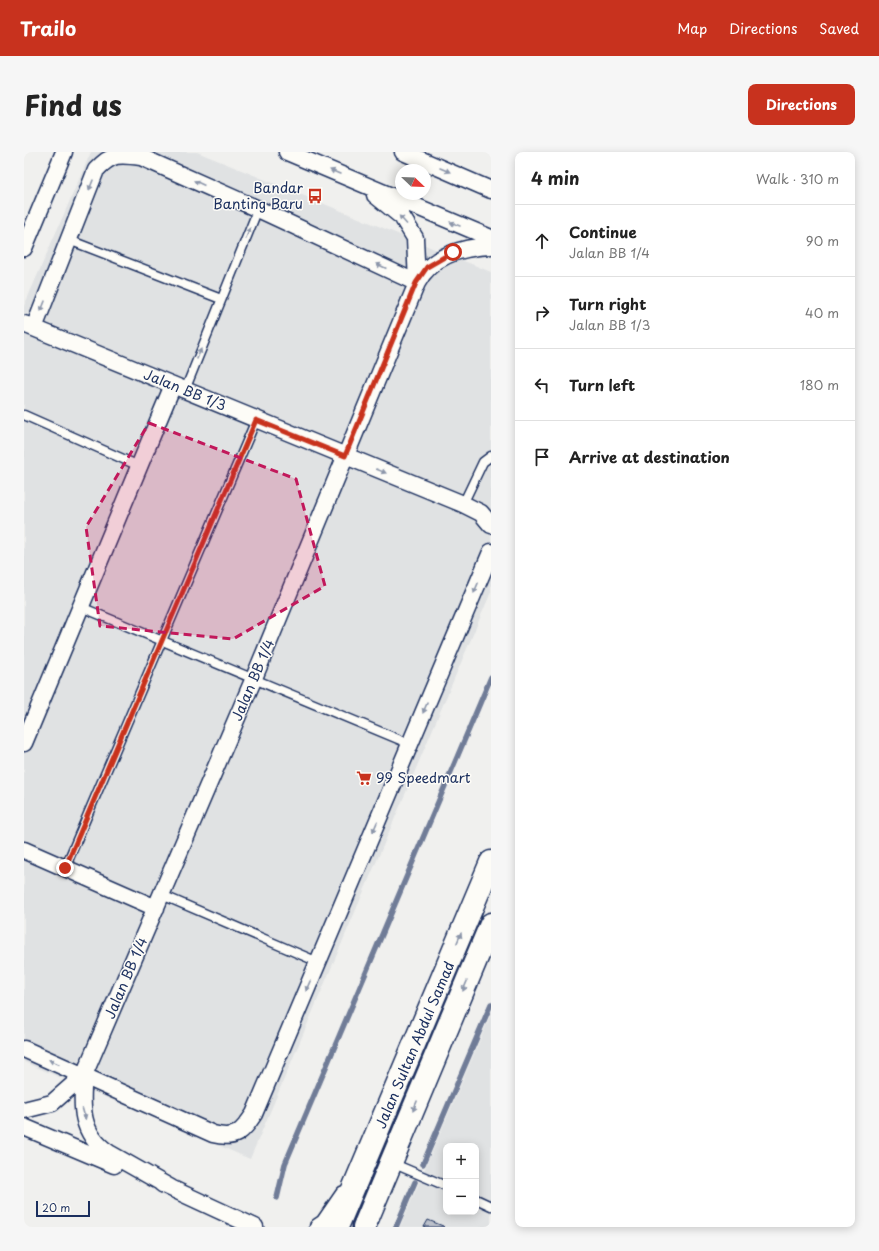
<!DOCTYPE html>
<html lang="en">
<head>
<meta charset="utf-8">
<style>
  :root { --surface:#fff; --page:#f6f6f6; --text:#222; --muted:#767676; --line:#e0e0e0; --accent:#c8321e }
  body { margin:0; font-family:"Playpen Sans",sans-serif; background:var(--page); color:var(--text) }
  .controls { position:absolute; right:12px; bottom:12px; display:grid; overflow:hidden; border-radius:8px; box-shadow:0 2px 10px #0003 }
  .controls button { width:36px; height:36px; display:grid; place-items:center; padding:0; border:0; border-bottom:1px solid var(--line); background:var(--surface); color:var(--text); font:20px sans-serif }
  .compass { position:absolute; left:371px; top:12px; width:36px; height:36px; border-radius:50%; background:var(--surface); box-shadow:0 2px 10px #0003; rotate:113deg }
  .scale { position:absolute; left:12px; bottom:10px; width:54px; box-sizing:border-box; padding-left:4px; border:2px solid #1b2f5e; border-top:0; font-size:11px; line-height:14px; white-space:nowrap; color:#1b2f5e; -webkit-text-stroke:3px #fdfcf7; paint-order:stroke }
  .stop { position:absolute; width:12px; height:12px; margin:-9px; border:3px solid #c8321e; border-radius:50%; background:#fff }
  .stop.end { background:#c8321e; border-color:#fff; box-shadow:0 1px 4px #0008 }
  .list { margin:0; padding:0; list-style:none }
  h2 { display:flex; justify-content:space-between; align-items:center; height:52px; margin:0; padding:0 16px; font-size:17px }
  h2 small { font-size:13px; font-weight:400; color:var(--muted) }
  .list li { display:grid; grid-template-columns:26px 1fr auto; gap:12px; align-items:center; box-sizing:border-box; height:72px; padding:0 16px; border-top:1px solid var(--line) }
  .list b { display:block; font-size:15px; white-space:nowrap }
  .list p { margin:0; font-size:13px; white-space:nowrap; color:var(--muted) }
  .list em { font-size:13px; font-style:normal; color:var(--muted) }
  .icon { flex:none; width:22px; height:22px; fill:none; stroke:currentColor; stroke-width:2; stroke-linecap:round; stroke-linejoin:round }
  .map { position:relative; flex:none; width:467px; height:1075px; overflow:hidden; border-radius:8px }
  header { display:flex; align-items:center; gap:24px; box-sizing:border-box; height:56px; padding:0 20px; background:var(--accent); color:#fff }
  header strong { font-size:19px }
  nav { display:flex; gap:22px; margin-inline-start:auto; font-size:14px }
  .intro { display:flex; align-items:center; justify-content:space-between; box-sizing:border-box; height:96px; padding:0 24px }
  h1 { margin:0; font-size:28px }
  .button { padding:10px 18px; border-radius:8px; background:var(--accent); color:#fff; font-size:14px; font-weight:700 }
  main { display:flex; gap:24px; padding:0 24px }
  aside { flex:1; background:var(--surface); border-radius:8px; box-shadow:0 2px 10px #0003 }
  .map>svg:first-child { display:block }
  .built { fill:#e0e2e3; fill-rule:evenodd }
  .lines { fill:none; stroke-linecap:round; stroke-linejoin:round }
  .stream { stroke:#6f7b97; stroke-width:5.5 }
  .building { fill:#bbc0ca; stroke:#1b2f5e }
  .lane-casing { stroke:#1b2f5e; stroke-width:11 }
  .street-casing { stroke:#1b2f5e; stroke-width:19 }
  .secondary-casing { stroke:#1b2f5e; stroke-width:25 }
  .lane { stroke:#fdfcf7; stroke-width:8 }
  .street { stroke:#fdfcf7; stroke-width:16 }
  .secondary { stroke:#fdfcf7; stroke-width:22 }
  .oneway { fill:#8c96aa }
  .route { stroke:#c8321e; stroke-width:5 }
  .marked { fill:#c2185b; fill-opacity:0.2; stroke:#c2185b; stroke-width:3; stroke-dasharray:8 5; stroke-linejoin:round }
  .labels { text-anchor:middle; stroke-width:3; stroke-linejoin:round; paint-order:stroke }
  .poi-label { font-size:14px; fill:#1b2f5e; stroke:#fdfcf7; text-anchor:end }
  .street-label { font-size:14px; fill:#1b2f5e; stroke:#fdfcf7 }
</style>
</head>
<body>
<header>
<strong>Trailo</strong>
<nav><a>Map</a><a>Directions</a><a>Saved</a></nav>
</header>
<div class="intro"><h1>Find us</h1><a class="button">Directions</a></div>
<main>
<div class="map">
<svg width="467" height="1075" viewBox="0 0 467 1075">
  <rect width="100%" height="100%" fill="#f0f0ee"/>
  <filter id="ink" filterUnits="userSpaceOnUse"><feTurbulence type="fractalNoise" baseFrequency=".025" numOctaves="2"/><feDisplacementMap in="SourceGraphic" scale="8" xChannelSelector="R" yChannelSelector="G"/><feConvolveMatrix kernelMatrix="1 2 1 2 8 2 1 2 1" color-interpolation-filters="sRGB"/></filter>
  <g filter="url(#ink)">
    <path class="built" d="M67 0H173L467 120V440L226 1007 0 910V154Z
      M467 862V1075H376ZM422 994H452V1060H422Z"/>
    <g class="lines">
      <path class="stream" d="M399 1012 467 852
        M253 1046 261 1012 467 525
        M372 1075 391 1030"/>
    </g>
    <path class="building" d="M404 1068 419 1074 420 1075H400Z"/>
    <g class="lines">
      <g class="lane-casing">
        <path id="lane" d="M45 88 197 147
          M161 238 234 57
          M0 263 115 314
          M439 352 459 310 467 304
          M57 455 386 592
          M41 716 232 268
          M138 743 294 810
          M368 1011 422 1034
          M452 1047 467 1054"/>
      </g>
      <g class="street-casing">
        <path id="street" d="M263 0 467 86
          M379 0 467 38
          M351 43 378 65 391 86 393 131
          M0 96 40 0
          M0 172 439 352 457 361 467 373
          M10 176 72 18C88 1 95 2 117 5L234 57 393 131
          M0 591 149 233
          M0 698 132 756
          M0 897 189 982C212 988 218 980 230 962L467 400
          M0 958 28 951 60 923
          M0 975 90 1013
          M138 1032 231 1075
          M147 1036 85 1001C56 982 57 954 60 923L230 526 393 131C407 104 438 95 467 94
          M294 1075 300 1071 320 1042"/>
      </g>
      <g class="secondary-casing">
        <path id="secondary" d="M313 1075 467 710
          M340 1075 467 772"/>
      </g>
      <use href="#lane" class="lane"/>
      <use href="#street" class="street"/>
      <use href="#secondary" class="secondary"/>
    </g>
    <defs><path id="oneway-solid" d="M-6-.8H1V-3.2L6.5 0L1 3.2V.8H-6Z"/></defs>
    <g class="oneway">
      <use href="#oneway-solid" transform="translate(421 18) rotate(23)"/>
      <use href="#oneway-solid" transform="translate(311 20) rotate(-157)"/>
      <use href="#oneway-solid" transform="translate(175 31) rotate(-156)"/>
      <use href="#oneway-solid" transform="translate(67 33) rotate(112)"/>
      <use href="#oneway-solid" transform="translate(379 68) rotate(-132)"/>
      <use href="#oneway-solid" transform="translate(431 72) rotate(-158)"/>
      <use href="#oneway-solid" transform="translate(224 81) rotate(-68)"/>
      <use href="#oneway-solid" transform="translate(357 114) rotate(-155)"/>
      <use href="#oneway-solid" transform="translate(19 154) rotate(112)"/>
      <use href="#oneway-solid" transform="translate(175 202) rotate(-68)"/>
      <use href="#oneway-solid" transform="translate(357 319) rotate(22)"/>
      <use href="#oneway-solid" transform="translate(452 436) rotate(113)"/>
      <use href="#oneway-solid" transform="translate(401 556) rotate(113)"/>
      <use href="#oneway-solid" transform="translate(351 675) rotate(113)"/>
      <use href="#oneway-solid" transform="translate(435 786) rotate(-67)"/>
      <use href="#oneway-solid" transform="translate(284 834) rotate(113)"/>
      <use href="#oneway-solid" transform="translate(441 834) rotate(113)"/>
      <use href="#oneway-solid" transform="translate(30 910) rotate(-156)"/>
      <use href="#oneway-solid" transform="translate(391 954) rotate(113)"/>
      <use href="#oneway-solid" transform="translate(60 962) rotate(74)"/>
    </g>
  </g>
  <g class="lines" filter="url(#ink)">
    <path class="route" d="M41 716 232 268 321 304 392 131 403 115 429 100"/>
  </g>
  <path class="marked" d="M125 271 272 327 301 434 209 487 76 474 62 375Z"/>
  <defs>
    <g id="bus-bare" transform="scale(1.2)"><path d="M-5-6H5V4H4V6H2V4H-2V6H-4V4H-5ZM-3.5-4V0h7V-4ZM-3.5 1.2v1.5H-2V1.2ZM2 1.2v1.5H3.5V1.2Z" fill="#c8321e" stroke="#fdfcf7" stroke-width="2.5" paint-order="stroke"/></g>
    <g id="supermarket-bare" transform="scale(1.2)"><path d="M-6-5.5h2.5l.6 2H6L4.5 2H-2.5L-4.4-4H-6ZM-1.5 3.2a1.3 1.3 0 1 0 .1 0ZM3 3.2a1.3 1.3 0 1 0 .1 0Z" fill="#c8321e" stroke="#fdfcf7" stroke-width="2.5" paint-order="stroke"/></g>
  </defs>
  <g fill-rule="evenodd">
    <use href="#bus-bare" x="291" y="44"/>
    <use href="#supermarket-bare" x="340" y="626"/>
  </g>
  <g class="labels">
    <g class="poi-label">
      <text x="279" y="41">Bandar<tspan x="279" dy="16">Banting Baru</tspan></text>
      <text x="352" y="631" text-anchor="start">99 Speedmart</text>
    </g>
    <g class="street-label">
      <text transform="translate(161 238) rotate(22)" y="5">Jalan BB 1/3</text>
      <text transform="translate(229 528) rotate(-67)" y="5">Jalan BB 1/4</text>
      <text transform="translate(102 826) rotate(-67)" y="5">Jalan BB 1/4</text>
      <text transform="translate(391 893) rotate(-67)" y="5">Jalan Sultan Abdul Samad</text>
    </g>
  </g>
</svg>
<div class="controls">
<button>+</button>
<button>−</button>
</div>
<svg class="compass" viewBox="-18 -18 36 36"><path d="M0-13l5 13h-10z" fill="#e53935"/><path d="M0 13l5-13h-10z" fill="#767676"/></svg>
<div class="scale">20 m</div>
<div class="stop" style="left:429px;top:100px"></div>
<div class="stop end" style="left:41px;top:716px"></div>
</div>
<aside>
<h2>4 min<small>Walk · 310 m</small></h2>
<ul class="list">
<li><svg class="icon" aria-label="ahead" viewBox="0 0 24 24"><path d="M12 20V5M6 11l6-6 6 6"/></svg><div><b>Continue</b><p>Jalan BB 1/4</p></div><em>90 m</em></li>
<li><svg class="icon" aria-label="right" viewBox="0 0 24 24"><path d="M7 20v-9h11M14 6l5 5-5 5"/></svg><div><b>Turn right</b><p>Jalan BB 1/3</p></div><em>40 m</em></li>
<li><svg class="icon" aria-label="left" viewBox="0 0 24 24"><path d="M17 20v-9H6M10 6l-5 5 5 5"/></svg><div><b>Turn left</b></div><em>180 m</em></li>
<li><svg class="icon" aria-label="arrive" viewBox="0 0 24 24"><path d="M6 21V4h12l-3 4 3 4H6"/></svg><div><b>Arrive at destination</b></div></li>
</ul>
</aside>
</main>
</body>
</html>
